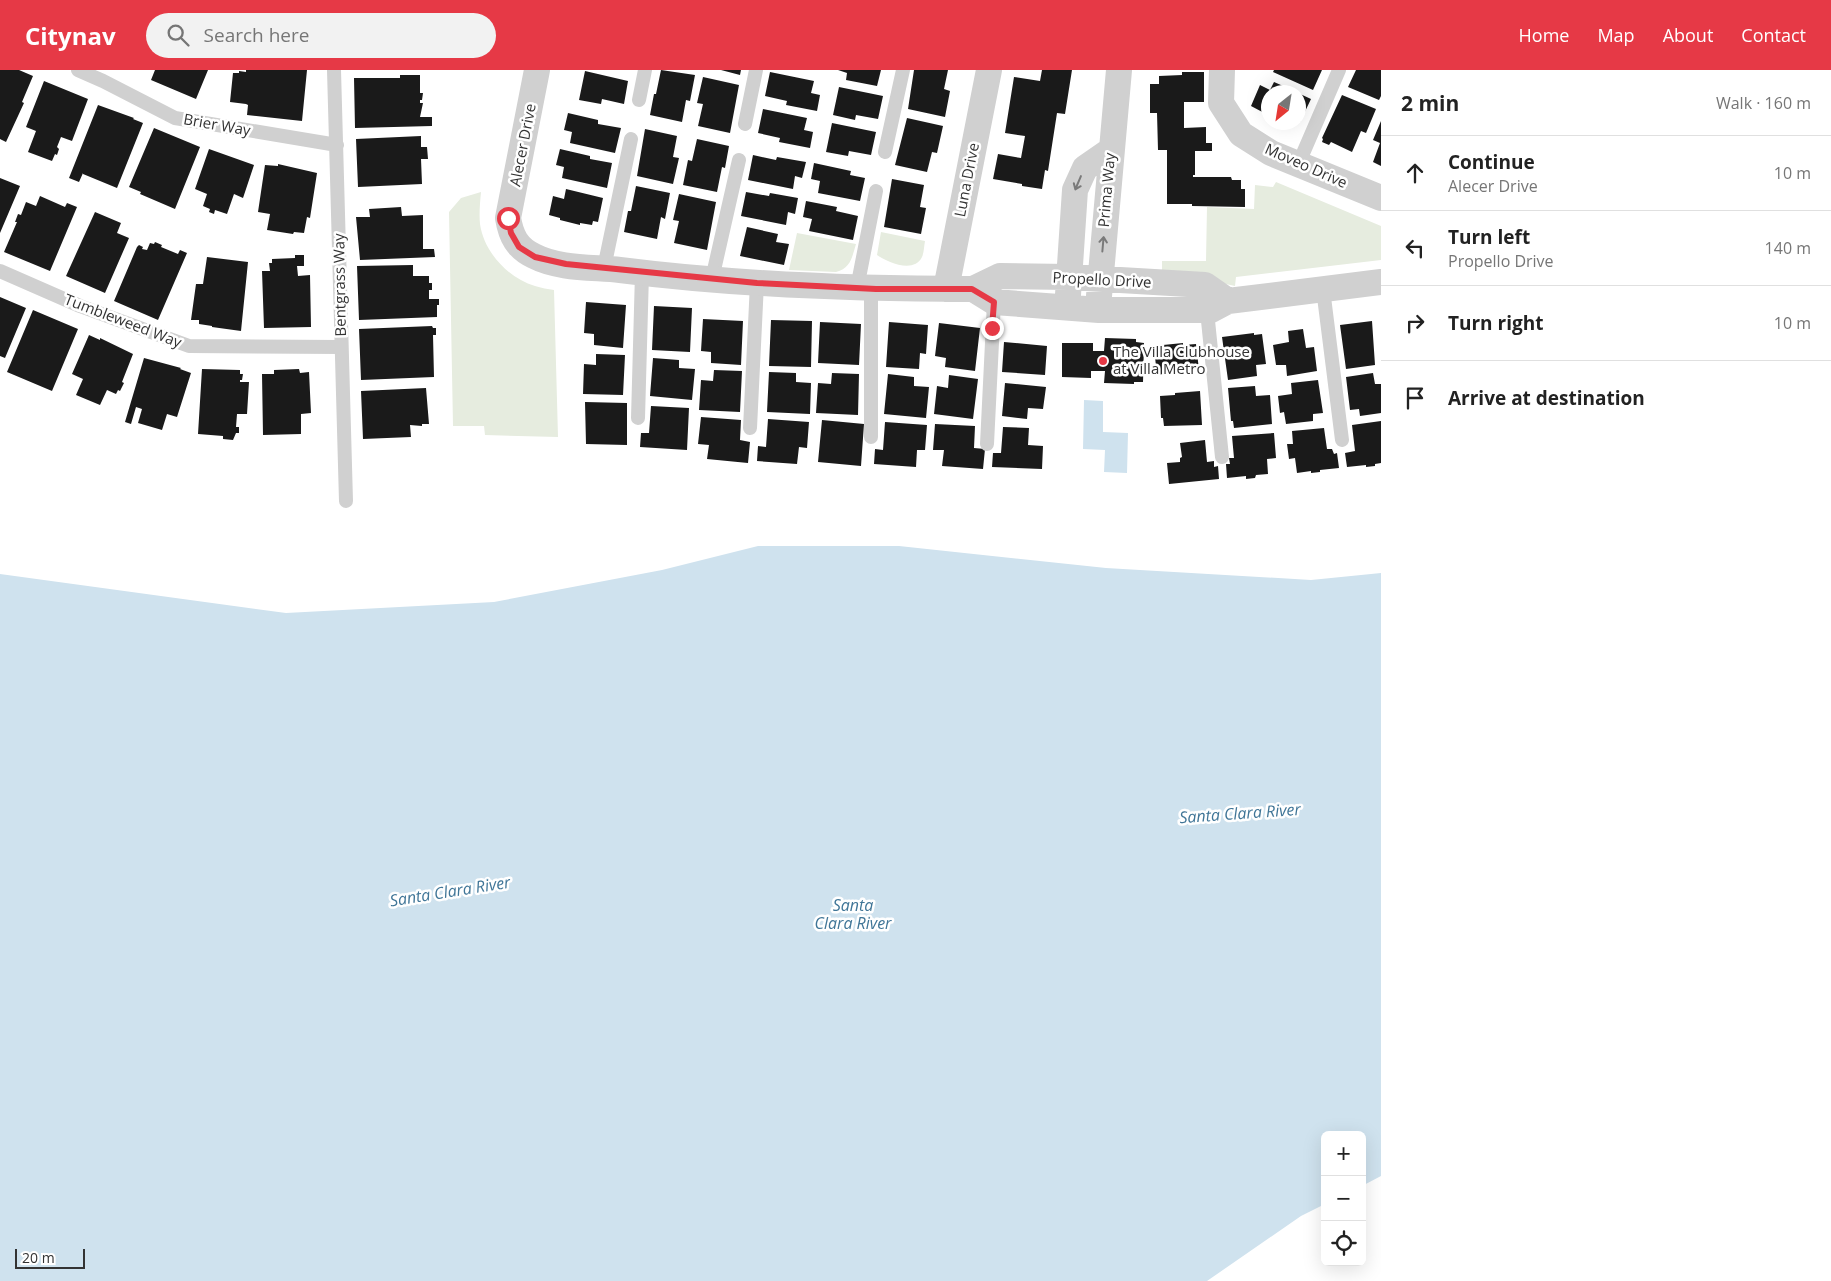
<!DOCTYPE html>
<html lang="en">
<head>
<meta charset="utf-8">
<style>
  :root { --surface:#fff; --page:#f2f2f2; --text:#222; --muted:#767676; --line:#e0e0e0; --accent:#e63946 }
  body { margin:0; font-family:"Open Sans",sans-serif; background:var(--page); color:var(--text) }
  .controls { position:absolute; right:15px; bottom:15px; display:grid; overflow:hidden; border-radius:8px; box-shadow:0 5px 20px #0002 }
  .controls button { width:45px; height:45px; display:grid; place-items:center; padding:0; border:0; border-bottom:1px solid var(--line); background:var(--surface); color:var(--text); font:25px sans-serif }
  .compass { position:absolute; left:1261px; top:15px; width:45px; height:45px; border-radius:50%; background:var(--surface); box-shadow:0 5px 20px #0002; rotate:210deg }
  .scale { position:absolute; left:15px; bottom:12px; width:70px; box-sizing:border-box; padding-left:5px; border:2px solid #333; border-top:0; font-size:14px; line-height:18px; white-space:nowrap; color:#333; -webkit-text-stroke:4px #fff; paint-order:stroke }
  .stop { position:absolute; width:15px; height:15px; margin:-11px; border:4px solid #e63946; border-radius:50%; background:#fff }
  .stop.end { background:#e63946; border-color:#fff; box-shadow:0 1px 5px #0008 }
  .list { margin:0; padding:0; list-style:none }
  h2 { display:flex; justify-content:space-between; align-items:center; height:65px; margin:0; padding:0 20px; font-size:21px }
  h2 small { font-size:16px; font-weight:400; color:var(--muted) }
  .list li { display:grid; grid-template-columns:32px 1fr auto; gap:15px; align-items:center; box-sizing:border-box; height:75px; padding:0 20px; border-top:1px solid var(--line) }
  .list b { display:block; font-size:19px; white-space:nowrap }
  .list p { margin:0; font-size:16px; white-space:nowrap; color:var(--muted) }
  .list em { font-size:16px; font-style:normal; color:var(--muted) }
  .icon { flex:none; width:28px; height:28px; fill:none; stroke:currentColor; stroke-width:2; stroke-linecap:round; stroke-linejoin:round }
  .map { position:relative; flex:none; width:1381px; height:1211px; overflow:hidden }
  header { display:flex; align-items:center; gap:30px; box-sizing:border-box; height:70px; padding:0 25px; background:var(--accent); color:#fff }
  header strong { font-size:24px }
  nav { display:flex; gap:28px; margin-inline-start:auto; font-size:18px }
  .search { width:350px; height:45px; background:var(--page); display:flex; align-items:center; gap:12px; box-sizing:border-box; padding:0 18px; border-radius:28px; color:var(--muted); font-size:19px }
  main { display:flex }
  aside { flex:1; background:var(--surface) }
  .map>svg:first-child { display:block }
  .green { fill:#e6ecdf }
  .water { fill:#cfe2ee }
  .building { fill:#1a1a1a }
  .lines { fill:none; stroke-linecap:round; stroke-linejoin:round }
  .service { stroke:#d0d0d0; stroke-width:14 }
  .minor { stroke:#d0d0d0; stroke-width:26 }
  .oneway { stroke:#7a7a7a }
  .route { stroke:#e63946; stroke-width:6 }
  .poi-dot { fill:#e63946; stroke:#fff; stroke-width:2 }
  .labels { text-anchor:middle; stroke-width:5; stroke-linejoin:round; paint-order:stroke }
  .street-label { font-size:15px; fill:#333; stroke:#fff }
  .poi-label { font-size:15px; fill:#333; stroke:#fff; text-anchor:start }
  .water-label { font-size:16px; font-style:italic; fill:#3f7597; stroke:#fff }
</style>
</head>
<body>
<header>
<strong>Citynav</strong>
<div class="search"><svg class="icon" aria-label="search" viewBox="0 0 24 24"><circle cx="10" cy="10" r="6"/><path d="M15 15l6 6"/></svg>Search here</div>
<nav><a>Home</a><a>Map</a><a>About</a><a>Contact</a></nav>
</header>
<main>
<div class="map">
<svg width="1381" height="1211" viewBox="0 0 1381 1211">
  <rect width="100%" height="100%" fill="#fff"/>
  <path class="green" d="M1276 112 1381 156V190L1236 207 1235 216 1162 200V191H1206L1207 137 1254 139 1255 115 1273 117Z
    M481 122C480 133 479 144 480 154 484 182 508 208 535 216 541 218 548 219 554 220L558 367 485 365 484 356H453L449 142 461 128Z
    M881 162 925 171C924 176 924 183 922 187 914 204 887 192 877 185Z
    M797 163 856 174C852 187 851 198 836 202L789 200Z"/>
  <path class="water" d="M1084 330 1103 331V362L1128 363 1127 403 1104 402 1105 380 1083 379Z
    M758 476H899L1106 498 1311 510 1381 503V1106L1362 1116V1065H1325V1134L1301 1146 1207 1211H0V504L286 543 494 532 662 500Z"/>
  <path class="building" d="M0 0H19L33 6 22 32 24 33 6 72 0 69Z
    M155 0H208L196 29 151 10Z
    M246 0H307L302 51 247 45 248 35 246 34 230 32 233 3H239V1L246 2Z
    M661 0 695 5 690 31 686 30 682 52 650 45 654 24H656Z
    M721 0H741L740 5Z
    M838 0H881L877 16 846 10 847 3Z
    M914 0H948L944 19 950 21 945 47 908 39Z
    M1042 0H1072L1065 44 1057 43 1048 101 1045 100 1042 119 1022 116V114L993 109 998 84 1021 88 1025 66 1005 63 1014 7 1040 11Z
    M1274 0H1322L1313 20 1273 2Z
    M1356 0H1381V26L1379 30 1348 17Z
    M585 1 628 11 624 34 602 29 601 34 579 30Z
    M770 2 814 11 811 23 820 25 817 41 786 35 787 31 765 26Z
    M1182 2H1204V32H1184V58L1206 57V73H1212V81H1195V105H1193V107H1231L1232 110H1241V119H1245V137L1192 136V134H1167V80H1158L1157 43H1150V14H1159V6L1182 5Z
    M400 5H420V23H423L422 30H420V33H423L420 47H432V56L355 58 354 8H400Z
    M703 7 739 15 730 63 698 56 703 34 697 33Z
    M44 11 88 29 72 71 61 67 57 77 59 79 57 85 55 84 52 91 28 82 36 61 26 57Z
    M1274 12 1297 22H1268V45L1251 36 1260 15 1270 20Z
    M839 17 883 26 878 49 856 45 855 50 833 45Z
    M1298 23 1311 29 1300 52 1298 51Z
    M1342 25 1376 39 1366 63 1361 61 1352 82 1331 72 1329 75 1322 72 1323 69 1322 68Z
    M98 35 134 48 133 49 143 53 117 118 83 104V103L79 112 69 108Z
    M763 39 807 48 804 60 813 62 810 78 779 72 780 68 758 63Z
    M568 43 598 50V54L621 58 615 83 570 73 572 62 564 60Z
    M907 48 943 56 937 83 932 82 927 102 895 95Z
    M1381 51V96L1373 92 1380 73 1373 70Z
    M832 53 876 62 871 85 849 81 848 86 826 82Z
    M154 58 200 77 175 139 140 124 141 122 129 117Z
    M645 59 677 66 673 87 679 88 673 114 637 106Z
    M421 66V77H427L428 89H421L422 114 358 117 356 69Z
    M697 69 729 76 725 98 722 97 717 122 683 115 688 90 692 91Z
    M209 79 254 95 243 128 234 124 227 144 215 140 214 144 209 142 210 139 203 136 207 124 195 119Z
    M560 79 590 86V89L612 93 607 118 562 108 564 97 556 95Z
    M753 85 776 90 777 87 806 92 802 108 795 106 793 119 748 110Z
    M814 93 851 101 850 105 865 108 860 131 818 123 820 111 811 109Z
    M278 94 317 103 310 148 307 147 304 163 294 162 293 164 267 160 270 144 258 142 265 95 278 96Z
    M0 108 20 116 0 163Z
    M892 109 924 115 920 137 926 138 921 164 884 157Z
    M636 116 670 123 665 149 661 147 657 169 624 162 628 141H631Z
    M566 119 603 128 598 152 593 151 592 155 580 153V155L560 150V148L549 145 553 126 564 129Z
    M746 122 769 126 770 123 798 128 795 144 788 142 786 155 741 146Z
    M679 124 716 132 707 180 674 173 679 151 673 150Z
    M40 126 65 137 67 133 77 137 50 201 4 182 17 152H15L18 144 21 145 26 132 36 136Z
    M806 131 837 137 836 141 858 146 853 170 809 161 812 149 803 147Z
    M401 137 402 146 423 145V179H434L435 187 360 190 356 147H370L369 139Z
    M95 142 121 153 117 163 129 168 105 223 66 206Z
    M747 157 778 164 776 172 789 174 784 195 740 186Z
    M155 172 162 175 161 177 178 184 180 180 187 183 158 250 114 231 137 177 139 175 143 177 142 179 147 180 150 173 154 174Z
    M295 185H304V196H297L298 206 310 205 311 257 264 258 262 201H270L269 193H272V189L295 188Z
    M207 187 248 192 241 261 212 257V256L199 254V250H191L196 214H203Z
    M413 195V206H429V213H432V220H429V229H439V235H437V247L359 250 357 196Z
    M0 227 26 238 5 288 0 286Z
    M586 232 626 235 623 278 594 275V264L584 263Z
    M654 236 692 238 690 282 652 280Z
    M33 240 78 259 52 321 7 302Z
    M703 249 743 251 741 295 711 293V282L701 281Z
    M771 250 812 251 811 297 769 296Z
    M1372 251 1375 295 1346 299 1340 255Z
    M820 252 861 254 859 295 818 293Z
    M889 252 928 255 926 284 920 283 919 299 886 297Z
    M939 253 980 258 975 301 945 297 946 288 935 286Z
    M432 256 433 258H436V265H433L434 307 361 310 359 259Z
    M1303 259 1306 278 1314 277 1317 301 1287 306 1286 295H1276L1273 275 1289 272 1288 261Z
    M1254 263V265L1262 264 1266 294 1256 295 1257 306 1228 310 1222 267Z
    M89 265 100 270V268L133 284 122 312 124 313 120 321 118 320 116 324 107 320 100 335 76 325 83 309 72 304Z
    M1105 268 1136 269V272L1144 273 1143 312H1134V314L1104 313 1105 301H1091V308L1062 307V273H1093V281H1104Z
    M1004 272 1047 276 1045 305 1002 302Z
    M1183 273V275L1196 274 1199 300 1189 301V303L1169 306V303L1157 305 1154 278 1164 277 1163 275Z
    M596 284 625 285 623 325 583 324 584 294 596 295Z
    M144 288 181 298 180 299 191 303 177 347 167 344 162 360 138 353 142 339 136 337 131 354 125 352Z
    M653 288 679 290V298L695 299 692 330 650 326Z
    M202 299 240 300V304H243L242 310H240V312H249L247 344H237L236 357H239V363H236L233 370 223 369V366L198 364Z
    M299 299 300 303 309 302 311 343 301 344V364L263 365 262 304H274V300Z
    M714 300 742 301 740 342 699 340 701 310 713 311Z
    M769 302 796 303V312L811 313 810 344 767 342Z
    M832 303 859 304 858 345 816 343 818 313 831 314Z
    M1373 303 1375 314H1381V343L1360 346 1359 339 1350 340 1346 307Z
    M888 304 914 307V316L929 317 926 348 884 344Z
    M949 305 978 309 973 349 934 344 937 316 948 318Z
    M1318 310 1323 343 1313 344V351L1286 354 1284 342 1280 343 1278 326 1292 324 1291 313Z
    M1005 313 1046 317 1043 339 1028 338 1027 349 1002 346Z
    M1255 316 1256 326 1270 325 1272 354 1234 358 1233 351H1231L1228 318Z
    M426 318 429 354H422V356L410 355 411 367 363 369 361 321Z
    M1200 321 1202 355 1164 356 1163 348H1161L1160 326 1175 325V323Z
    M585 332 627 333V375L586 374Z
    M651 336 689 338 687 380 640 377 641 363H649Z
    M701 347 741 350 740 370 750 372 748 393 707 389 709 375 698 374Z
    M768 349 809 352 807 378 799 377 797 394 757 391 758 376 766 377Z
    M822 350 864 354 861 396 818 392Z
    M1381 351V393L1375 394V396L1366 397V395L1347 397 1345 383 1355 381 1352 355Z
    M885 352 927 355 925 380H917L916 397 874 394 875 379 883 380Z
    M935 354 975 356 974 378 985 379 983 399 942 396 944 380H933Z
    M1003 357 1029 358 1028 375 1043 376 1042 399 992 397 993 383H1001Z
    M1324 358 1327 379H1332L1334 384 1337 383 1339 398 1320 400V402L1311 403V401L1297 403 1295 388 1289 389 1287 374H1293L1292 361Z
    M1274 363 1276 388 1267 389 1268 404 1256 405 1255 408 1246 409V406L1227 408 1226 394H1230L1229 388H1234L1232 366Z
    M1205 370 1207 392 1214 391V397L1218 396 1219 409 1169 414 1167 393 1180 392V388L1182 387 1180 373Z"/>
  <g class="lines">
    <path class="service" d="M78 0 103 11 175 48 337 75
      M334 0 346 431
      M639 30 645 0
      M745 54 756 0
      M885 82 903 0
      M1298 95 1339 0
      M604 198 631 69
      M0 201 80 236 189 276 341 277
      M712 209 739 90
      M857 218 876 121
      M871 219V367
      M1323 219 1342 370
      M1207 241 1222 387
      M638 348 642 203
      M750 358 757 213
      M987 374 994 232"/>
    <path class="minor" d="M537 0 508 148C511 166 517 178 534 186 559 199 593 197 620 200 737 215 855 219 973 219
      M1222 0 1221 33 1241 64 1271 83 1381 128
      M1000 206 1069 207 1205 215 1228 231 1211 240H1099L994 232 973 219Z
      M946 219 989 0
      M1068 225 1075 120 1085 98 1111 80
      M1099 226 1119 0
      M1228 231 1381 212"/>
  </g>
  <defs><path id="oneway-shaft" d="M-6 0H5M1.5-3L5.5 0L1.5 3" fill="none" stroke-width="1.6" stroke-linecap="round" stroke-linejoin="round" transform="scale(1.25)"/></defs>
  <g class="oneway">
    <use href="#oneway-shaft" transform="translate(1078 113) rotate(113)"/>
    <use href="#oneway-shaft" transform="translate(1103 174) rotate(-85)"/>
  </g>
  <g class="lines">
    <path class="route" d="M508 148 511 163 519 177 535 187 566 194 757 213 876 219H972L994 232 992 258"/>
  </g>
  <circle class="poi-dot" cx="1103" cy="291" r="5"/>
  <g class="labels">
    <g class="street-label">
      <text transform="translate(217 55) rotate(10)" y="5">Brier Way</text>
      <text transform="translate(523 75) rotate(-79)" y="5">Alecer Drive</text>
      <text transform="translate(1306 96) rotate(24)" y="5">Moveo Drive</text>
      <text transform="translate(967 110) rotate(-79)" y="5">Luna Drive</text>
      <text transform="translate(1107 120) rotate(-85)" y="5">Prima Way</text>
      <text transform="translate(1102 210) rotate(3)" y="5">Propello Drive</text>
      <text transform="translate(340 215) rotate(-91)" y="5">Bentgrass Way</text>
      <text transform="translate(123 251) rotate(21)" y="5">Tumbleweed Way</text>
    </g>
    <g class="poi-label">
      <text x="1113" y="287">The Villa Clubhouse<tspan x="1113" dy="17">at Villa Metro</tspan></text>
    </g>
    <g class="water-label">
      <text transform="translate(1240 743) rotate(-4)" y="6">Santa Clara River</text>
      <text transform="translate(450 821) rotate(-9)" y="6">Santa Clara River</text>
      <text x="853" y="841">Santa<tspan x="853" dy="18">Clara River</tspan></text>
    </g>
  </g>
</svg>
<div class="controls">
<button>+</button>
<button>−</button>
<button><svg class="icon" aria-label="locate" viewBox="0 0 24 24"><circle cx="12" cy="12" r="6"/><path d="M12 2v4M12 18v4M2 12h4M18 12h4"/></svg></button>
</div>
<svg class="compass" viewBox="-18 -18 36 36"><path d="M0-13l5 13h-10z" fill="#e53935"/><path d="M0 13l5-13h-10z" fill="#767676"/></svg>
<div class="scale">20 m</div>
<div class="stop" style="left:508px;top:148px"></div>
<div class="stop end" style="left:992px;top:258px"></div>
</div>
<aside>
<h2>2 min<small>Walk · 160 m</small></h2>
<ul class="list">
<li><svg class="icon" aria-label="ahead" viewBox="0 0 24 24"><path d="M12 20V5M6 11l6-6 6 6"/></svg><div><b>Continue</b><p>Alecer Drive</p></div><em>10 m</em></li>
<li><svg class="icon" aria-label="left" viewBox="0 0 24 24"><path d="M17 20v-9H6M10 6l-5 5 5 5"/></svg><div><b>Turn left</b><p>Propello Drive</p></div><em>140 m</em></li>
<li><svg class="icon" aria-label="right" viewBox="0 0 24 24"><path d="M7 20v-9h11M14 6l5 5-5 5"/></svg><div><b>Turn right</b></div><em>10 m</em></li>
<li><svg class="icon" aria-label="arrive" viewBox="0 0 24 24"><path d="M6 21V4h12l-3 4 3 4H6"/></svg><div><b>Arrive at destination</b></div></li>
</ul>
</aside>
</main>
</body>
</html>
